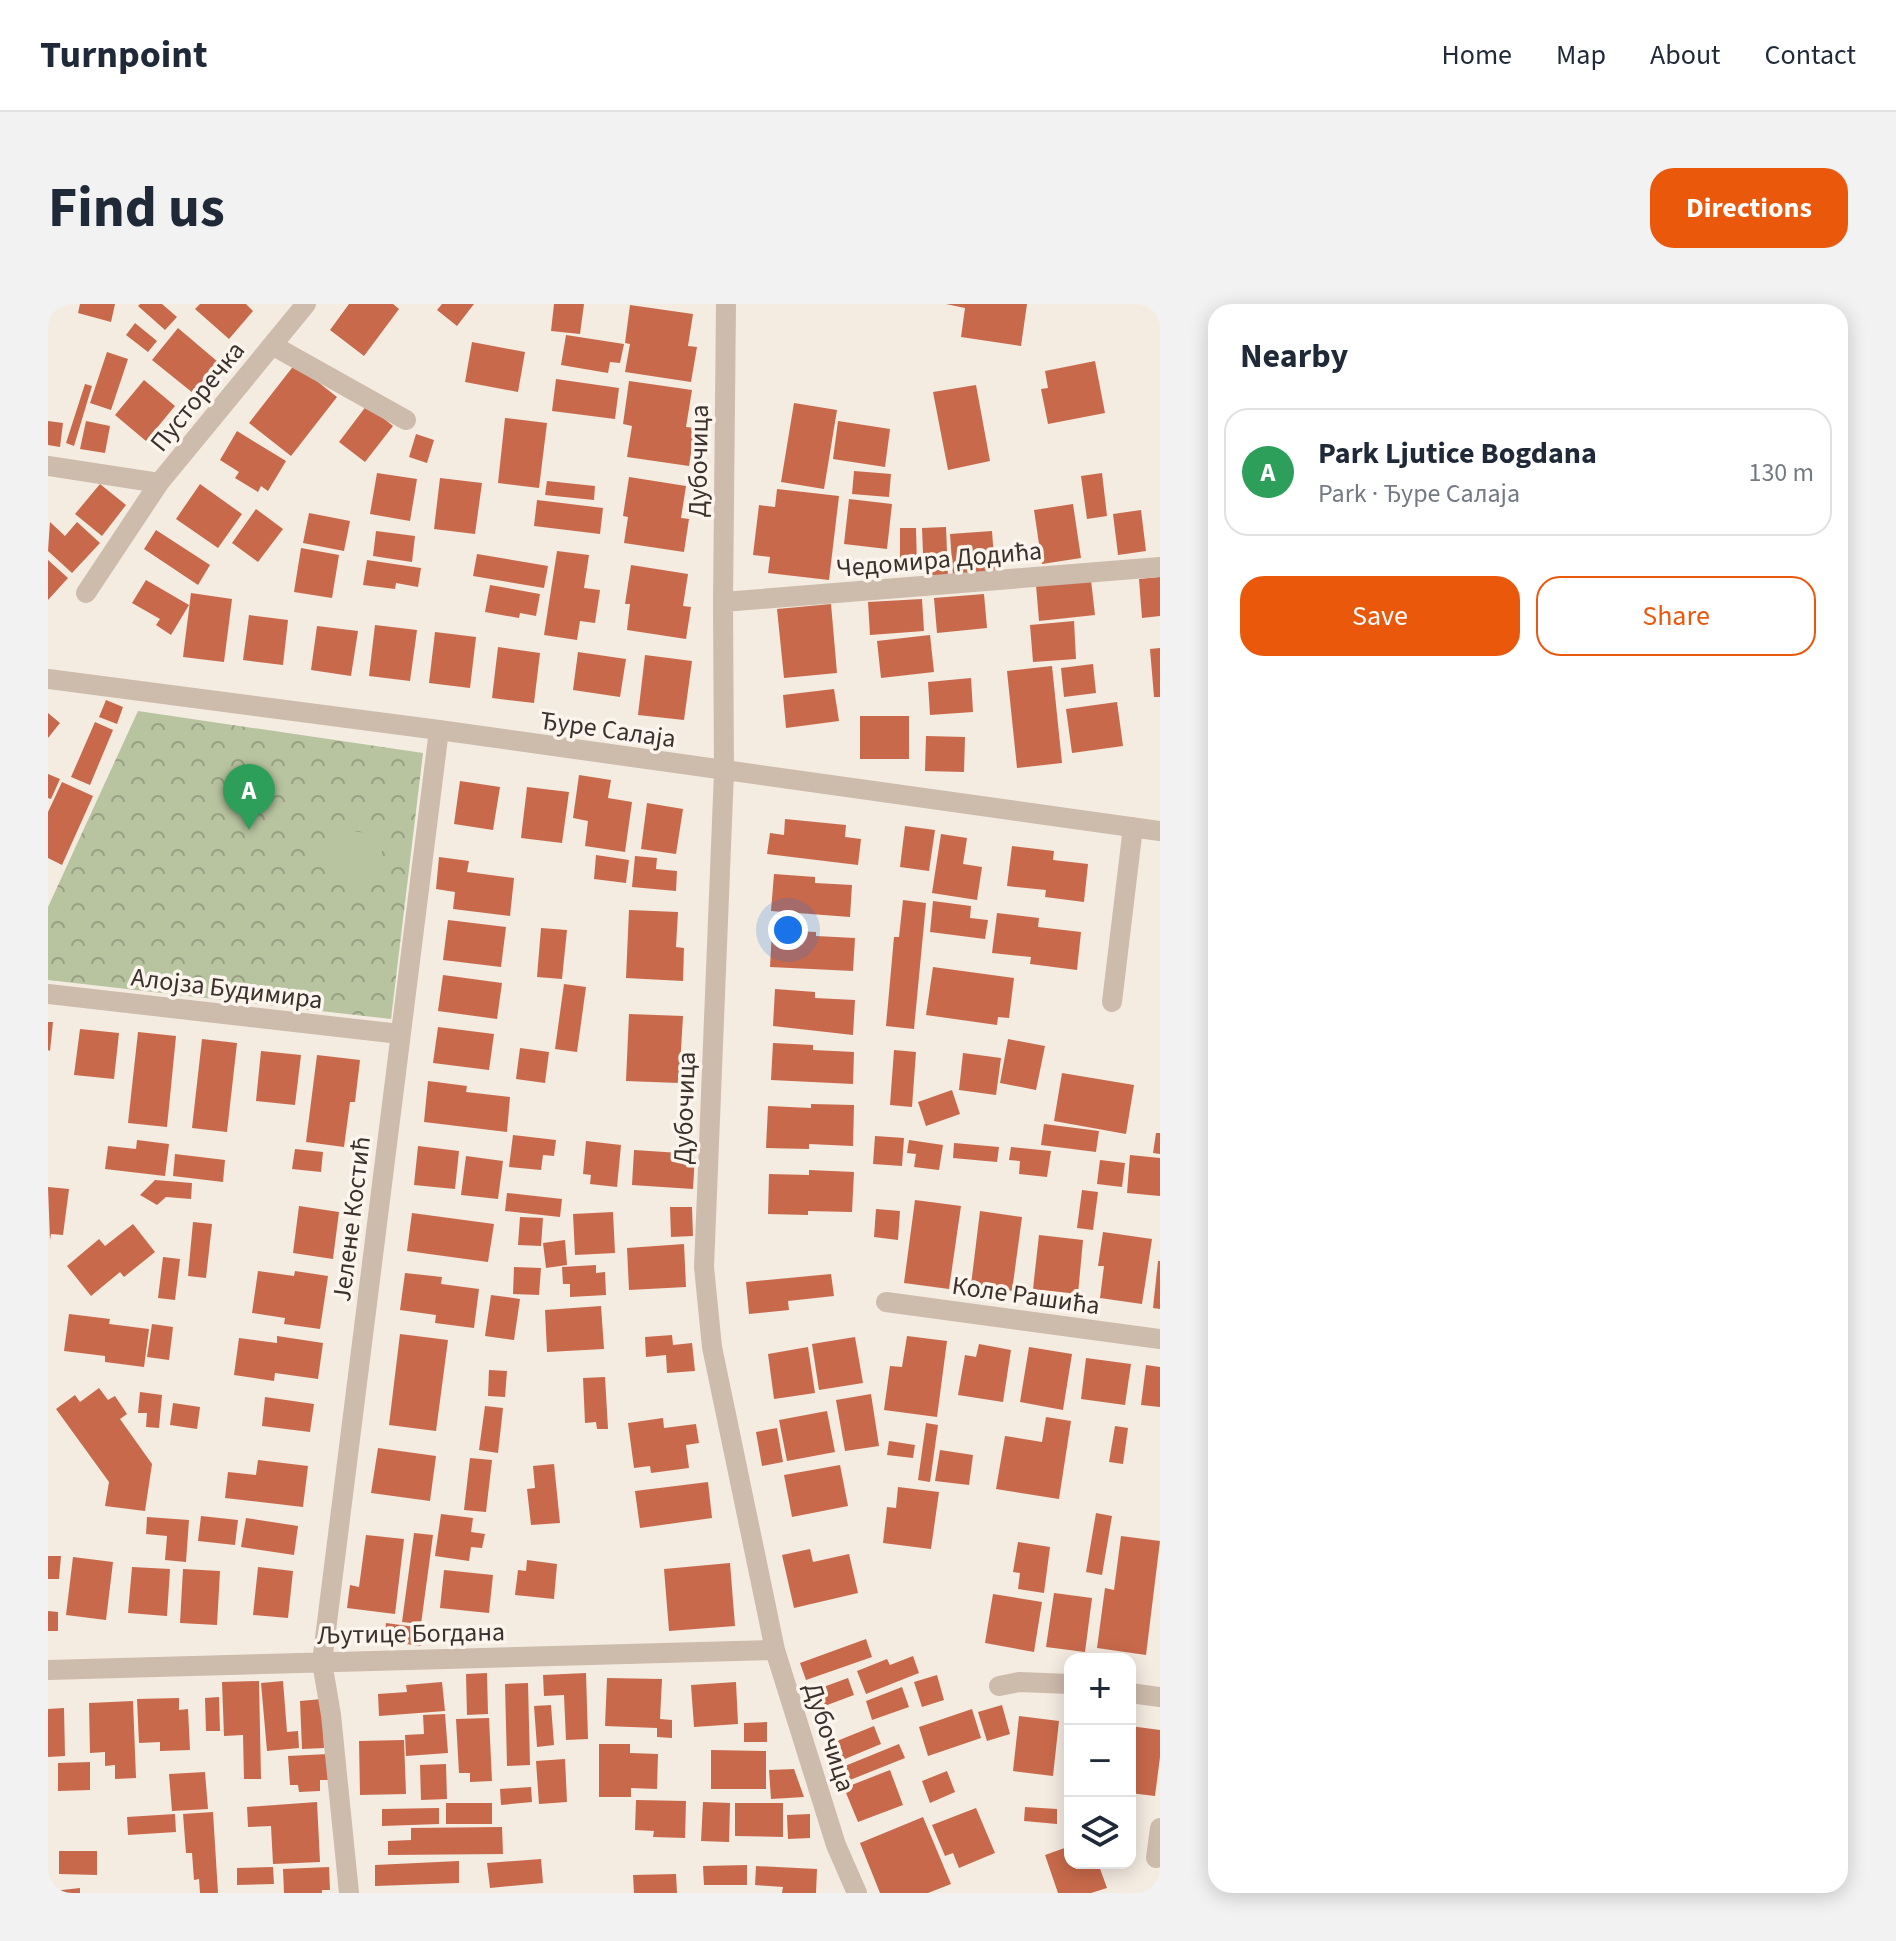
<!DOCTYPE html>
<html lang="en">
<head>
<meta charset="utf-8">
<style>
  :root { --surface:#fff; --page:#f2f2f3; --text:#1f2937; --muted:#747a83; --line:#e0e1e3; --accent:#ea580c }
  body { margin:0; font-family:"Source Sans 3",sans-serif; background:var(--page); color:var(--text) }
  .controls { position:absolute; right:24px; bottom:24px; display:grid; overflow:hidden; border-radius:16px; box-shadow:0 4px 20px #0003 }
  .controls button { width:72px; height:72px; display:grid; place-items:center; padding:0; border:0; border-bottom:2px solid var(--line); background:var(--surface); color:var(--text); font:40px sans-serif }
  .you { position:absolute; left:740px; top:626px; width:28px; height:28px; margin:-20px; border:6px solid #fff; border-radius:50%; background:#1a73e8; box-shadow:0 0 0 12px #1a73e833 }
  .badge { display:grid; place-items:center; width:52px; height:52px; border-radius:50%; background:var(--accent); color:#fff; font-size:26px; font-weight:700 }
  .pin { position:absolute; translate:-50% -66px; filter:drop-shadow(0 2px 4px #0008) }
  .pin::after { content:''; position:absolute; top:42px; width:28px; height:24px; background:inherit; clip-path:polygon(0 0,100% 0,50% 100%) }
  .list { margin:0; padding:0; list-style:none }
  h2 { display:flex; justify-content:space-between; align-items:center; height:104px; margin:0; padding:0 32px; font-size:34px }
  h2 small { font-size:26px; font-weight:400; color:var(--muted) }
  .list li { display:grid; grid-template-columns:52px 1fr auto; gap:24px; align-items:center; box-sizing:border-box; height:128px; margin:0 16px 16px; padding:0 16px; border:2px solid var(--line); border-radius:24px }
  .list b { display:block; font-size:30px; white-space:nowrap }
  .list p { margin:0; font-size:26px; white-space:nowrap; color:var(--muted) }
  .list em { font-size:26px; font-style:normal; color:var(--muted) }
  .actions { display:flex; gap:16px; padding:24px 32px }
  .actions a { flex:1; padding:18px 0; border:2px solid var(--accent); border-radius:24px; text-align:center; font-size:28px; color:var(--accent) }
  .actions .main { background:var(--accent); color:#fff }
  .icon { flex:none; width:44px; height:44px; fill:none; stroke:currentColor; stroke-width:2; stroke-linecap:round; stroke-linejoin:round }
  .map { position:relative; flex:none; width:1112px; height:1589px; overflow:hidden; border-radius:24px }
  header { display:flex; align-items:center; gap:48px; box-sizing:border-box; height:112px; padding:0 40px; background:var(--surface); border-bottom:2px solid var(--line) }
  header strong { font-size:38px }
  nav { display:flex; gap:44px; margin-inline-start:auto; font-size:28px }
  .intro { display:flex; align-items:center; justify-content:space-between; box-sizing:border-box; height:192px; padding:0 48px }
  h1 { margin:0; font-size:56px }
  .button { padding:20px 36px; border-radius:24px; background:var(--accent); color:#fff; font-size:28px; font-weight:700 }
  main { display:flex; gap:48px; padding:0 48px }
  aside { flex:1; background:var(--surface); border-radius:24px; box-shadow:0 4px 20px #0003 }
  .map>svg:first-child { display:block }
  .park { fill:url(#park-crowns) }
  .pitch { fill:#b8c4a0 }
  .building { fill:#c8694b }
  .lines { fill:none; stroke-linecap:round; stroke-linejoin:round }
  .minor { stroke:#cdbbac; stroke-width:20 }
  .labels { text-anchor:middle; stroke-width:7; stroke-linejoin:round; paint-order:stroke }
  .street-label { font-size:26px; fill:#3b302b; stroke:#fbf5ee }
</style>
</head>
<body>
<header>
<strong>Turnpoint</strong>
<nav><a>Home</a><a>Map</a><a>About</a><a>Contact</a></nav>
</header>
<div class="intro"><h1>Find us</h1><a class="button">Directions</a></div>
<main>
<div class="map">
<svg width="1112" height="1589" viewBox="0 0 1112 1589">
  <defs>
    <pattern id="park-crowns" width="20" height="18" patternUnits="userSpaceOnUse" patternTransform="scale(2)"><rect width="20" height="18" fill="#b8c4a0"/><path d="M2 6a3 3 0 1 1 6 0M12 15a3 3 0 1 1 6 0" fill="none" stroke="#97a083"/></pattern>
  </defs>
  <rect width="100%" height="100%" fill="#f4ebe1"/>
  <path class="park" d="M90 407 375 449 343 715 0 676V603Z"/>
  <path class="pitch" d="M284 525 336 531 330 579 280 575Z"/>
  <path class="building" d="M32 0H67L63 18 30 9Z
    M92 0H114L129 13 117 26 90 2Z
    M152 0H198L205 7 181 35 147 5Z
    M301 0H345L351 5 316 52 282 26Z
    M394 0H426L409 22 389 6Z
    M506 0H536L532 30 503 27Z
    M898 0H979L973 42 913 33 917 4Z
    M582 1 645 10 640 42 649 43 643 78 577 68 582 40 577 39Z
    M87 19 109 37 100 48 78 31Z
    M130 24 170 58 145 89 104 56Z
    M518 31 576 40 572 59 562 58 560 69 513 61Z
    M424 38 477 48 470 88 417 78Z
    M59 48 80 55 63 106 42 99Z
    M1047 57 1057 109 1000 120 993 85 1000 84 997 67Z
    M247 60 289 93 243 152 201 119Z
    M508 75 571 84 567 115 504 107Z
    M96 76 127 102 98 137 67 111Z
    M581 77 644 86 638 123 647 124 641 162 579 153 584 122 575 120Z
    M37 80 44 82 26 142 18 139Z
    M928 81 942 157 900 166 885 88Z
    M746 99 789 106 776 185 733 178Z
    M319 101 345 122 317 158 291 138Z
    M457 114 499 119 491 184 450 179Z
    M0 117 15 119 12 143 0 141Z
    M38 117 62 122 57 149 32 145Z
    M790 117 842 125 837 163 785 155Z
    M189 127 238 157 220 187 213 182 210 188 187 174 191 168 172 156Z
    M368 130 386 136 379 159 361 153Z
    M806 167 843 170 841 193 804 190Z
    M329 169 369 175 362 217 322 210Z
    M1054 169 1059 212 1039 215 1033 172Z
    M581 173 638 182 633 214 641 215 636 248 576 239 580 213 575 212Z
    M392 174 434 179 427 230 386 225Z
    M499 177 547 182 546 196 497 191Z
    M52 180 78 201 54 232 27 210Z
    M152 180 194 210 170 244 128 215Z
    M729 185 791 192 781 276 720 269 722 253 705 251 711 201 727 203Z
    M801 195 844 200 839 245 796 240Z
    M489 196 555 204 552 230 486 222Z
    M1025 200 1033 254 994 260 986 206Z
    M208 205 235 225 210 258 184 239Z
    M1093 206 1098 247 1070 251 1065 210Z
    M261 209 302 217 296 247 255 239Z
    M2 218 17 232 29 218 52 239 24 269 0 247Z
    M898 223 900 272 876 273 874 224Z
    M852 224H868L869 265H852Z
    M108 226 162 261 150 281 96 245Z
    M328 227 367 232 364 258 325 252Z
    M944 227 947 268 905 272 902 230Z
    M253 244 291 251 284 294 246 288Z
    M509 247 541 251 536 284 552 286 547 319 532 317 529 336 496 331Z
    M429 250 500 262 496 284 425 272Z
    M0 256 20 274 0 296Z
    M319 256 373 264 370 283 348 279 347 285 315 281Z
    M583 261 640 270 635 302 643 303 638 335 579 326 582 300H577Z
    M1112 273V312L1094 314 1091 275Z
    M98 276 141 301 123 331 108 321 112 315 84 299Z
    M1043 276 1047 311 991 317 988 281Z
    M442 281 492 290 488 312 472 309 471 314 437 308Z
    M143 289 184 295 176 358 135 353Z
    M936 290 939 324 889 329 886 294Z
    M874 295 876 327 822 331 820 298Z
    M783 300 789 369 736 374 729 305Z
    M201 311 240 316 235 361 195 356Z
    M1026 317 1028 355 985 358 982 321Z
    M327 321 369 326 362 377 321 372Z
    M269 322 310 327 303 372 263 366Z
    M387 328 428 333 422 384 381 379Z
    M882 331 886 368 833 374 829 337Z
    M450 343 492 349 486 399 444 394Z
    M1112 344V393H1106L1102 345Z
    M530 348 578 355 572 393 525 386Z
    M597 351 644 357 636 416 590 411Z
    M1045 360 1048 389 1016 393 1013 364Z
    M1004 362 1014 459 969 464 959 367Z
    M923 374 925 408 882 411 880 378Z
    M786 385 791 417 738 424 735 391Z
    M58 396 75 403 69 420 51 413Z
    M1069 398 1075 442 1024 449 1018 405Z
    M0 409 12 419 0 434Z
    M812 412H861V455H812Z
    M47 418 65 426 42 481 23 473Z
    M878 432 917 433 916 468 877 467Z
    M0 470 12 475 3 495 0 494Z
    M531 471 563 476 560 494 584 498 577 548 537 542 540 517 525 514Z
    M412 477 452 483 445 526 406 520Z
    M14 478 45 492 14 561 0 554V508Z
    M479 483 521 488 514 539 473 534Z
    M599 499 635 505 628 550 593 545Z
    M737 515 798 521 797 533 813 535 810 561 719 550 722 529 736 531Z
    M857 522 887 526 881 567 852 563Z
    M893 530 919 534 915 560 934 563 929 596 884 589Z
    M964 542 1006 547 1005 556 1040 560 1036 598 997 593 998 586 959 582Z
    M548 551 581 556 578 579 546 575Z
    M587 552 609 554 608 565 629 567 628 587 584 583Z
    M391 553 421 557 419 568 466 574 462 612 405 605 407 588 388 585Z
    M726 570 767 573V579L804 581 802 613 723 607Z
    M855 596 878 599 866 725 838 722 846 633H851Z
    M885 597 923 602 922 614 940 616 937 635 882 628Z
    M581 606 630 608 628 643 636 644 635 677 578 674Z
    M949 609 991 614 990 623 1033 628 1029 666 982 660 983 653 944 649Z
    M400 616 458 623 453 663 395 656Z
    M493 624 519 626 514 675 489 673Z
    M724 626 768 628V632L807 634 805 667 722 663Z
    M885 663 966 674 961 714 950 713 949 721 878 711Z
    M395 671 454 679 449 715 390 707Z
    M516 680 538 683 529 748 507 745Z
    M727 685 767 688V694L807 696 805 731 725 722Z
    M581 710 635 712 631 779 578 777Z
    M0 718H5L2 747 0 746Z
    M390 723 446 730 441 766 385 759Z
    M32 725 71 729 66 775 26 771Z
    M90 728 128 732 119 823 80 819Z
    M154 735 189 739 179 828 144 824Z
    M960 735 997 742 988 786 952 779Z
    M725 739 765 741V746L806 748 805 780 723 776Z
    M472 744 501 748 497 779 468 775Z
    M846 746 868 748 864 803 842 801Z
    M213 747 253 751 247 801 208 797Z
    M915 749 953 754 948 791 911 786Z
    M269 751 312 756 307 798H302L296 843 258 838Z
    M1014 769 1086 781 1078 830 1006 817Z
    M380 777 419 782 418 788 462 793 459 828 376 818Z
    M904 786 912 810 878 822 870 798Z
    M763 800 806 801 805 842 761 840V845L718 844 720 802 763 804Z
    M996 820 1051 827 1048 848 993 841Z
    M1108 829H1112V850L1105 849Z
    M465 831 508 836 506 852 495 851 493 866 461 863Z
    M827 832 856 834 854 862 825 860Z
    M89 836 121 840 117 872 57 865 60 842 88 845Z
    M861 836 895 841 891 866 866 863 868 850 859 849Z
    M538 837 573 841 569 883 542 880 543 871 535 870Z
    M906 839 951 843 949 858 905 854Z
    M370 842 411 847 407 885 366 881Z
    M963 843 1003 847 999 873 971 870 972 857 961 856Z
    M247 845 275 848 273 868 244 865Z
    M586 846 647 850 645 885 584 881Z
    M127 850 177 856 175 878 125 872Z
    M1082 851 1112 854V892L1079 889Z
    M418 852 455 857 450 895 413 891Z
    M1052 856 1077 859 1074 883 1049 880Z
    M761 866 806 868 804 908 760 907V911L720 910 721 870 761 871Z
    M107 876 144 879 143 895 118 893 109 901 92 891Z
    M0 883 21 885 15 931 3 930 2 936Z
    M1034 886 1050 888 1045 926 1029 924Z
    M459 889 514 895 512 913 457 907Z
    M867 896 913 902 901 985 856 979Z
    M251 902 291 908 285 955 245 949Z
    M622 903H644L645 932 623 933Z
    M828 905 852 907 850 936 826 933Z
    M932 907 974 913 964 987 923 981Z
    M565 908 567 949 527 951 525 910Z
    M364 909 446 920 440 958 359 947Z
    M472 913 495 914 493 942 470 941Z
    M145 918 164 920 158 974 140 972Z
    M85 920 107 948 76 973 72 968 43 992 19 962 51 935 57 942Z
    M1055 928 1104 935 1094 1000 1052 994 1056 962H1050Z
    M991 931 1035 936 1030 990 985 985Z
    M517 936 519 961 498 964 495 939Z
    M636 940 638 983 581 986 579 944Z
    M115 953 132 955 127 996 110 994Z
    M1110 957H1112V1005L1105 1004Z
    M548 961V969L557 968 558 991 522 993V980H515L514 963Z
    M466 963 493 964 491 991 465 990Z
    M210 967 246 972 247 967 280 972 272 1025 236 1020 237 1014 204 1009Z
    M357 969 394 973 393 980 431 985 426 1024 387 1019 388 1011 352 1006Z
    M783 970 786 992 740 997 741 1006 701 1010 698 978Z
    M443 991 472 995 466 1036 437 1032Z
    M553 1002 556 1045 499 1048 497 1006Z
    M21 1010 62 1015 61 1020 101 1025 96 1063 57 1058V1052L16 1047Z
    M104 1020 125 1023 121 1056 99 1053Z
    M352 1030 400 1036 388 1127 341 1121Z
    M624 1031 625 1041 644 1039 647 1067 619 1069 618 1051 598 1053 597 1033Z
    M229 1032 275 1039 270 1075 227 1069 226 1077 186 1071 191 1034 229 1039Z
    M859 1032 899 1037 889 1113 836 1106 842 1062 854 1063Z
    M807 1033 815 1079 771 1086 764 1040Z
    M931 1040 963 1046 955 1098 910 1091 917 1051 928 1053Z
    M760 1043 767 1089 726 1095 720 1050Z
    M981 1043 1024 1050 1015 1106 972 1098Z
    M1038 1054 1083 1060 1077 1101 1033 1095Z
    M1098 1061 1112 1063V1103L1093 1101Z
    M441 1066 459 1067 457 1093 440 1092Z
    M557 1073 560 1125H549L548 1118 537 1119 535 1074Z
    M51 1084 60 1096 67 1092 79 1110 72 1115 104 1160 97 1207 57 1202 61 1178 8 1105 27 1091 32 1098Z
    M92 1088 114 1091 111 1124 98 1123 99 1109H90Z
    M823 1090 831 1142 797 1147 788 1096Z
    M217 1093 266 1100 262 1128 214 1122Z
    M125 1099 152 1103 149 1125 122 1121Z
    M437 1102 455 1104 450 1149 431 1146Z
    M779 1107 787 1148 739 1157 731 1116Z
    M998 1113 1023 1117 1011 1195 948 1185 957 1132 994 1138Z
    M615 1114 616 1124 648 1120 651 1139 638 1141 641 1164 603 1169 602 1162 586 1164 580 1119Z
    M878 1119 890 1121 882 1178 870 1176Z
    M1067 1122 1080 1124 1075 1160 1061 1158Z
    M729 1124 735 1158 714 1162 708 1128Z
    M841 1137 867 1141 865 1154 839 1151Z
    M330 1144 388 1152 382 1197 323 1189Z
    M892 1146 925 1151 921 1181 887 1177Z
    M422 1154 444 1156 438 1208 416 1206Z
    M210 1156 260 1162 255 1203 177 1194 180 1168 208 1171Z
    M506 1160 512 1219 483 1221 479 1185 487 1184 485 1162Z
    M792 1161 800 1202 744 1213 736 1171Z
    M660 1178 664 1214 592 1224 587 1187Z
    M850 1183 891 1188 883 1245 835 1239 839 1203 848 1204Z
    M1048 1209 1064 1212 1054 1271 1038 1268Z
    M393 1210 425 1214 423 1228 437 1230 434 1244 423 1243 421 1257 387 1252Z
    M153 1212 190 1216 187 1241 150 1237Z
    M99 1213 141 1216 138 1258 117 1256 119 1232 98 1230Z
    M198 1214 250 1222 246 1251 193 1243Z
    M366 1229 385 1231 373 1320 354 1318Z
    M318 1231 356 1235 347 1310 299 1304 302 1281 311 1283Z
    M1073 1232 1112 1237 1098 1351 1049 1344 1057 1284 1066 1286Z
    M970 1238 1002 1243 996 1289 970 1285 972 1269 965 1268Z
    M762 1245 765 1258 801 1250 810 1289 746 1304 734 1251Z
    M0 1252H13L11 1275H0Z
    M25 1253 65 1258 58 1316 18 1311Z
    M479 1256 509 1260 506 1295 467 1291 470 1266 478 1267Z
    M682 1259 687 1322 621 1327 616 1265Z
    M84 1263 122 1265 119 1312 80 1309Z
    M210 1263 245 1267 240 1314 205 1311Z
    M135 1265 172 1267 169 1321 132 1319Z
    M396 1266 445 1271 441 1309 392 1304Z
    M1006 1289 1044 1294 1037 1348 998 1343Z
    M945 1290 994 1298 986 1348 937 1339Z
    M0 1307 10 1308V1327H0Z
    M338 1319 375 1324 373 1342 336 1337Z
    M818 1335 824 1353 758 1376 752 1359Z
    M865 1352 871 1369 818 1390 809 1367 839 1355 842 1361Z
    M439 1369 440 1410 419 1411 418 1370Z
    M538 1369 540 1435 518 1436 516 1391 496 1392 495 1371Z
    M889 1371 896 1396 874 1403 866 1378Z
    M559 1374 614 1375 612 1415 624 1416V1434L609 1433V1424L557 1422Z
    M800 1374 806 1391 766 1406 759 1389Z
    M211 1377 213 1475H196L195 1431 176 1432 174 1378Z
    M235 1377 239 1428 250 1427 251 1444 219 1447 213 1379Z
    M394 1378 397 1407 331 1412 330 1390 359 1388 358 1381Z
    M688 1378 690 1420 646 1423 643 1381Z
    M480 1379 482 1461 459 1462 457 1380Z
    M854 1383 861 1403 824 1416 818 1397Z
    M171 1393 172 1427H158L157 1394Z
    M131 1394V1406L140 1405 142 1446 112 1447V1438L91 1439 89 1395Z
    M274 1395 276 1444 254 1445 252 1397Z
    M85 1397 88 1474 67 1475V1461L57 1462V1448L42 1449 41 1399Z
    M503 1401 506 1441 489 1443 486 1402Z
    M954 1401 962 1430 939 1437 930 1408Z
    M16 1404 17 1452 0 1453V1405Z
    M924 1405 933 1434 880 1452 871 1423Z
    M397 1410 400 1449 358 1452 357 1431 376 1430 375 1411Z
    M971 1412 1011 1417 1005 1472 965 1467Z
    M441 1414 444 1477 422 1478V1469H411L408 1415Z
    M719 1418V1438H696V1419Z
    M826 1422 833 1440 792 1457 784 1439Z
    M1082 1422 1112 1426V1453L1107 1492 1082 1489Z
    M356 1436 358 1490 312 1491 311 1437Z
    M551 1440H582V1449L610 1450 609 1485 583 1484V1493H551Z
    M851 1440 857 1454 792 1480 787 1466Z
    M663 1446 718 1447V1485H663Z
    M280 1450 282 1476H272V1487L251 1488 250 1481H242L240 1452Z
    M517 1455 519 1498 491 1500 488 1457Z
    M42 1458V1486L10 1487V1459Z
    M398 1460 399 1495 373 1496 372 1461Z
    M746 1465 756 1493 723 1495 721 1466Z
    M842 1466 855 1501 810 1518 796 1484Z
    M899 1467 907 1488 882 1499 874 1477Z
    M157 1468 160 1505 124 1507 121 1470Z
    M483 1483 484 1498 453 1501 452 1485Z
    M588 1496 638 1497 637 1534 605 1533 606 1527 587 1526Z
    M269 1498 272 1558 225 1560 223 1522 200 1523 199 1503Z
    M655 1498 682 1499 681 1538 653 1537Z
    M398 1499H444V1520H398Z
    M687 1499H735V1533L687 1532Z
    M977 1503 1009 1505V1520L976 1517Z
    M391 1504V1520L334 1522V1505Z
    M928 1504 947 1549 911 1564 905 1549 897 1552 884 1521Z
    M165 1508 170 1589H152L151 1575 146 1576 144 1549H138L135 1510Z
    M127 1510 128 1528 80 1531 79 1513Z
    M762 1510V1534L740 1535 739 1511Z
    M875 1513 903 1580 880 1589H832L812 1539Z
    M454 1523 455 1550 340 1551V1537L363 1536V1524Z
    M1022 1542V1559H1050L1059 1584 1043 1589H1010L997 1551Z
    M11 1547H49V1571L11 1570Z
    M493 1555 495 1579 442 1584 439 1559Z
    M411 1557V1579L327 1582V1561Z
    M699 1561V1581H656L655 1562Z
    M708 1562 769 1565 768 1589H734L735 1583 707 1581Z
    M225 1563 226 1580 189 1581V1564Z
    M281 1563 282 1586H274V1589H236L235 1565Z
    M628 1570 629 1589H586L585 1571Z
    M32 1584V1589H5V1587Z"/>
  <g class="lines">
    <path class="minor" d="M678 0 675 298 676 468 656 963 664 1043 727 1346 788 1541 809 1589
      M224 41 358 116
      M0 162 111 179 258 0
      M38 289 111 179
      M675 298 1112 263
      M0 375 391 426 1112 527
      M0 690 352 730
      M1064 698 1085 523
      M838 998 1112 1035
      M0 1366 727 1346
      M951 1382 971 1378 1022 1380
      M1082 1389 1112 1393
      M1108 1554 1112 1524
      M301 1589 283 1411 274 1358 391 426"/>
  </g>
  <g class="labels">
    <g class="street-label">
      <text transform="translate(149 92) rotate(-51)" y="9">Пусторечка</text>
      <text transform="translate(650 157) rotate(-89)" y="9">Дубочица</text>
      <text transform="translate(891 255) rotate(-5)" y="9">Чедомира Додића</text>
      <text transform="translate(560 425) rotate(8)" y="9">Ђуре Салаја</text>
      <text transform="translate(179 684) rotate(7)" y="9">Алојза Будимира</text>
      <text transform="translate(636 804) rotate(-88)" y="9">Дубочица</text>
      <text transform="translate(303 915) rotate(-83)" y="9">Јелене Костић</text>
      <text transform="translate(978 991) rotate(8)" y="9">Коле Рашића</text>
      <text transform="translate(363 1329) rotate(-1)" y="9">Љутице Богдана</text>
      <text transform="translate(782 1433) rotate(72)" y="9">Дубочица</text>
    </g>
  </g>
</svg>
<div class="controls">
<button>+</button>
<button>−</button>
<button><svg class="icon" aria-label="layers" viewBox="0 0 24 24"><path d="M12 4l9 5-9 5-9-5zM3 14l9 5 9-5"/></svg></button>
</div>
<div class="you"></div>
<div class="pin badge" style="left:201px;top:526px;background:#2e9e5b">A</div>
</div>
<aside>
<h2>Nearby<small></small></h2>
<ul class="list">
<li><span class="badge" style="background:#2e9e5b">A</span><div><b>Park Ljutice Bogdana</b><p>Park · Ђуре Салаја</p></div><em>130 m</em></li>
</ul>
<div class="actions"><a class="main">Save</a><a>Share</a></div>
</aside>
</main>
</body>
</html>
